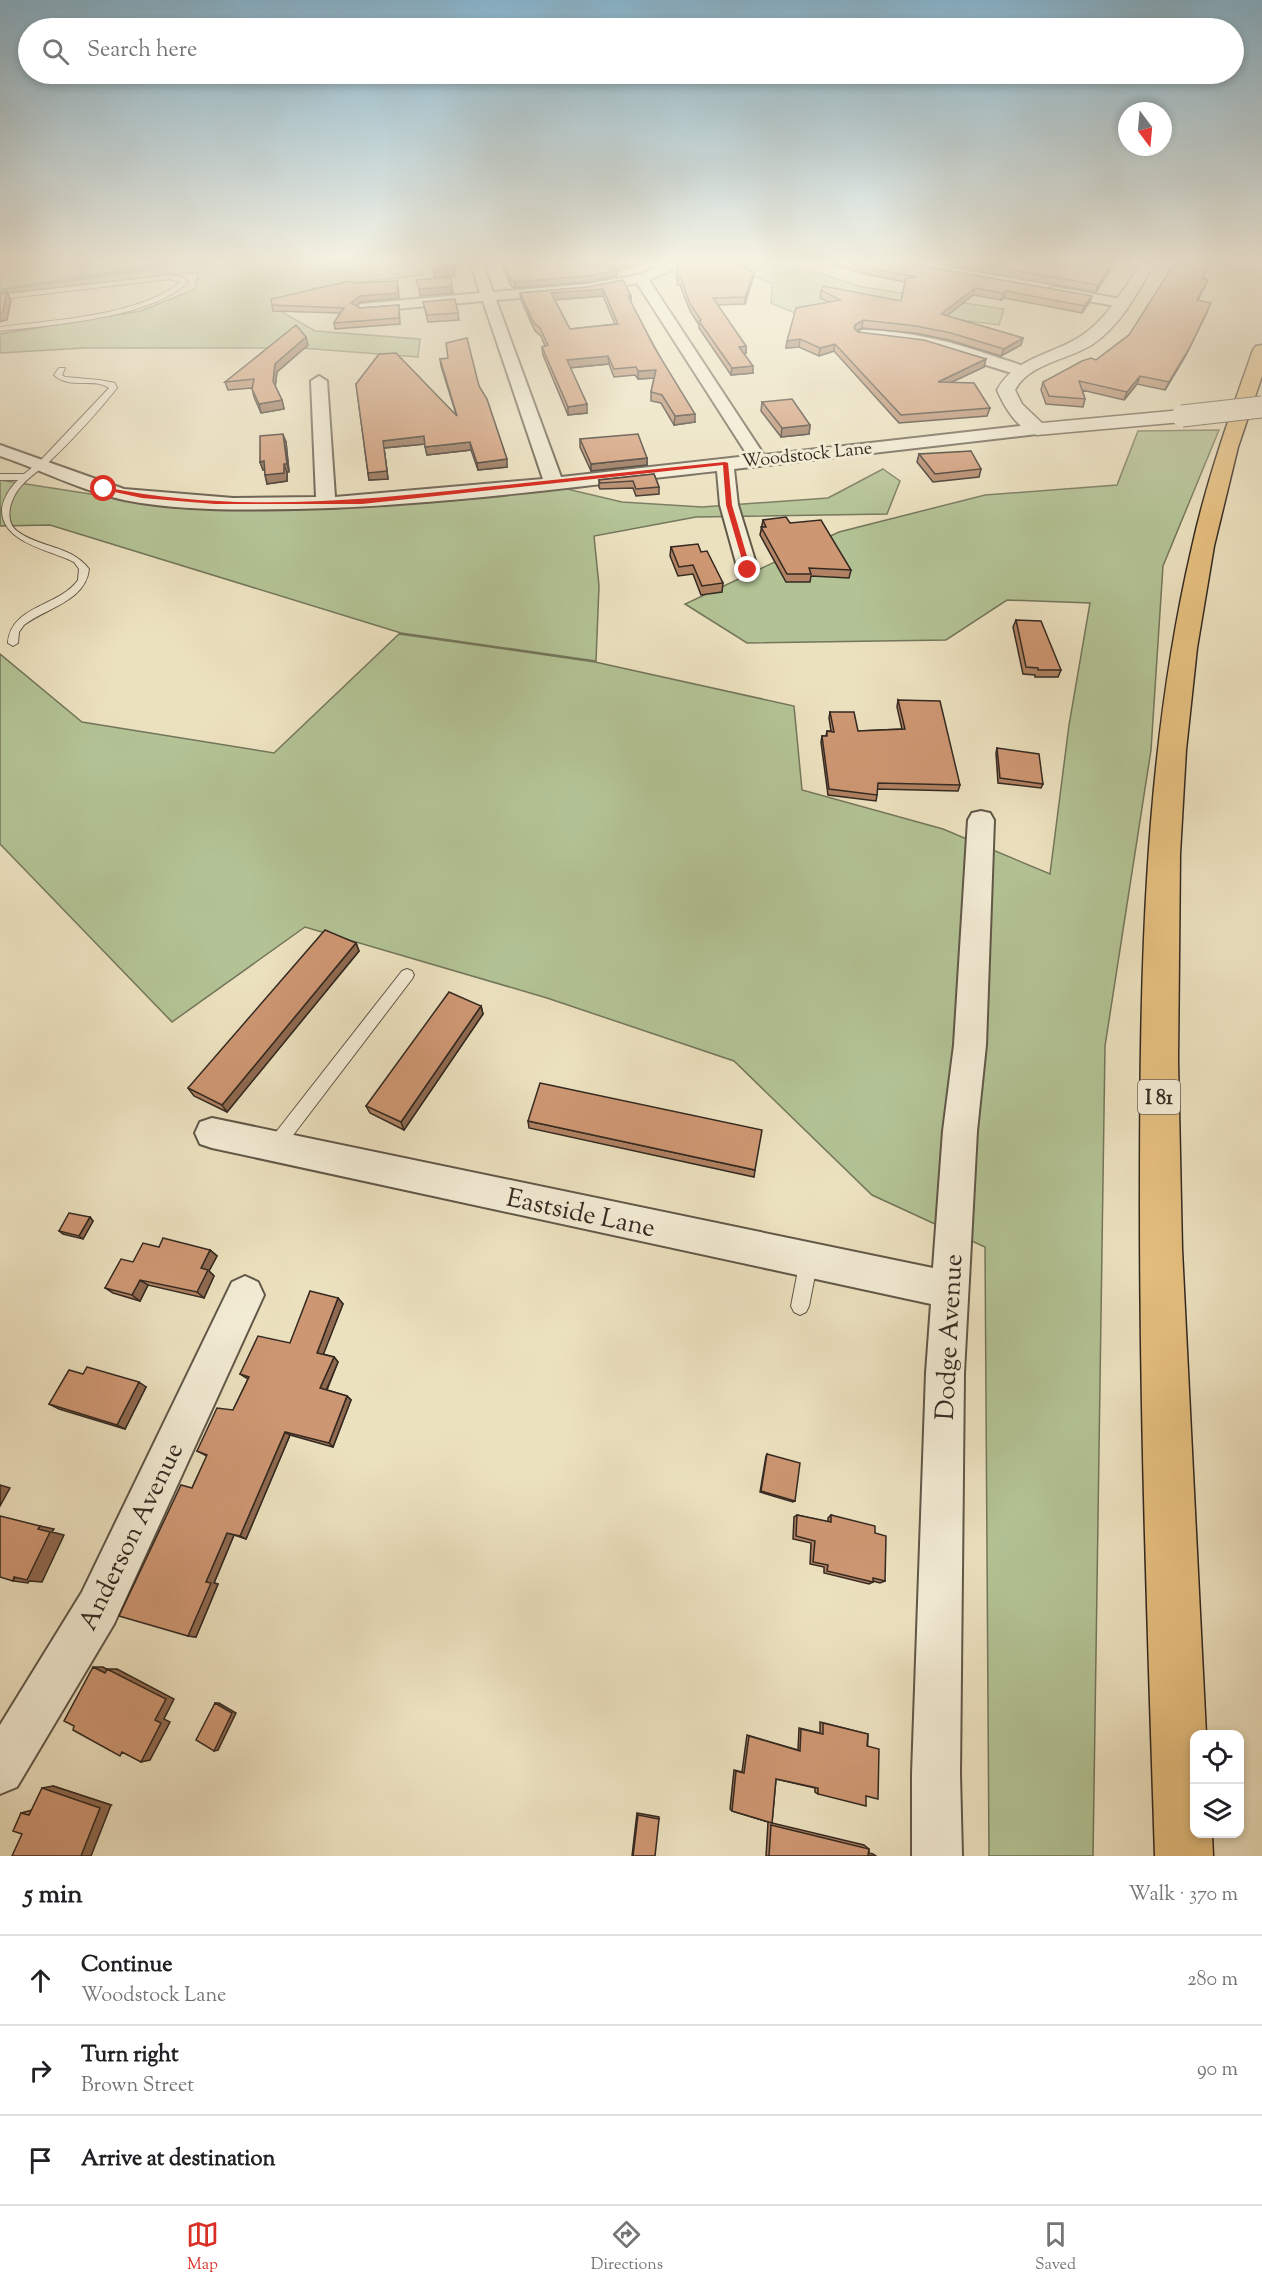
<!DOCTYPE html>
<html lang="en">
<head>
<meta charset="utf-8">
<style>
  :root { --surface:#fff; --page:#f6f6f6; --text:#202124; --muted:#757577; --line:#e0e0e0; --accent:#d93025 }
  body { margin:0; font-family:"Sorts Mill Goudy",serif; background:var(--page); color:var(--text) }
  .controls { position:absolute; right:18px; bottom:18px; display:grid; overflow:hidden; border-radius:12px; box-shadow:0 3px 9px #0003 }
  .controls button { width:54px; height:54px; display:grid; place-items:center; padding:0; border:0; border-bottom:2px solid var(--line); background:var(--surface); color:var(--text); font:30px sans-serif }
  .compass { position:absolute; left:1118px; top:102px; width:54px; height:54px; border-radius:50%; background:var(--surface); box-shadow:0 3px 9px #0003; rotate:164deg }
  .stop { position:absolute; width:18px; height:18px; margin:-14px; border:4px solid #d93025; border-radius:50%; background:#fff }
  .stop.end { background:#d93025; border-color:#fff; box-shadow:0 2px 6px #0008 }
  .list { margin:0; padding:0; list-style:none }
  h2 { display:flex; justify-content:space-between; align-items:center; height:78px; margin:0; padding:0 24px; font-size:26px }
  h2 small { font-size:20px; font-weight:400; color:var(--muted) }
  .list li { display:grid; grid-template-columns:39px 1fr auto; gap:18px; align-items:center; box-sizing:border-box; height:90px; padding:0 24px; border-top:2px solid var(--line) }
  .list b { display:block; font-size:22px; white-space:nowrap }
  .list p { margin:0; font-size:20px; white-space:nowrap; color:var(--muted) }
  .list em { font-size:20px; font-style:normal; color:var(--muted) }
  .icon { flex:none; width:33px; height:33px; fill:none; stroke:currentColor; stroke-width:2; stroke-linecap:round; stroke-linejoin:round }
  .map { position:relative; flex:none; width:1262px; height:1856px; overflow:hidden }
  .search { position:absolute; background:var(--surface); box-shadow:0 3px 9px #0003; left:18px; right:18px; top:18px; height:66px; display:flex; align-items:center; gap:15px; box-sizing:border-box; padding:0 21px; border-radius:33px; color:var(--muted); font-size:22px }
  .sheet { height:348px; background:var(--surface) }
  nav { display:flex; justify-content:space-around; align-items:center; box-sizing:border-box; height:84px; border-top:2px solid var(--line); background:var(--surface); font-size:16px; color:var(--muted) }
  nav a { display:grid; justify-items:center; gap:3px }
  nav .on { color:var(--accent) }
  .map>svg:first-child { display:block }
  .green { fill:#b3c395; stroke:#73765b; stroke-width:1.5 }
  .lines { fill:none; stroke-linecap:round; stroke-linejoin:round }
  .stream { stroke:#708279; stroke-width:4 }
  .service-casing { stroke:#615748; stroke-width:2 }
  .minor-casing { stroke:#615748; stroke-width:4 }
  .tertiary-casing { stroke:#615748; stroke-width:3 }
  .motorway-casing { stroke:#332921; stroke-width:3 }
  .service { fill:#f3ecd5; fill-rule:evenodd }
  .minor { fill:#f3ecd5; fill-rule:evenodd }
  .tertiary { fill:#f3ecd5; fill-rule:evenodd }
  .motorway { fill:#e6c080; fill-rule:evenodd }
  .tertiary-bridge-casing { stroke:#615748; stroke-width:23; stroke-linecap:butt }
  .tertiary-bridge { stroke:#f3ecd5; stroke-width:21 }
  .wall { fill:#b18263; stroke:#332921; stroke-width:1.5; fill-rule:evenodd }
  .shaded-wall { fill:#906a50; stroke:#332921; stroke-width:1.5 }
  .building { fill:#ce9773; stroke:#332921; stroke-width:1.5; fill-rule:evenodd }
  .route { fill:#d93025 }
  .labels { text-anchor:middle; stroke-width:6; stroke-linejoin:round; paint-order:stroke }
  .far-street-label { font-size:18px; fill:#332921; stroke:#f3ecd5 }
  .shield { fill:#f3ecd5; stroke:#6d6457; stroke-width:1.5 }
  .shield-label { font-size:20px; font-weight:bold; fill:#332921 }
  .near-street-label { font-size:26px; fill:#332921; stroke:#f3ecd5 }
</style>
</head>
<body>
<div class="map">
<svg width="1262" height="1856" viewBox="0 0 1262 1856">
  <rect width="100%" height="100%" fill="#ece1bf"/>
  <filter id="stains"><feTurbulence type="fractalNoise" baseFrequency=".00333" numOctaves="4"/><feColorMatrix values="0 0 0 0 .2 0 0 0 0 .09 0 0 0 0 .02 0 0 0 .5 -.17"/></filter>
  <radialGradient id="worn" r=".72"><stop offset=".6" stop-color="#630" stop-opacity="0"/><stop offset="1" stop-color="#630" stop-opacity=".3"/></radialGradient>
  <path class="green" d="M0 264H419L423 275 313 288 282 312 315 331 420 339 418 357 301 348H84L0 353V334L141 311 195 289 199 272 0 293Z
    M726 264H789L863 287 1004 309 999 325 892 311 797 314 771 303 772 284Z
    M1219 430 1163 566 1151 750 1105 1046 1093 1856H989L985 1247 872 1195 734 1061 547 998 305 927 172 1022 0 844V654L82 722 274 753 399 634 595 662 794 706 802 790 943 829 1050 874 1069 725 1090 603 1007 600 946 640 747 643 685 604 839 532 985 495 1117 485 1138 431Z
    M883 469 900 481 887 514 696 517 594 536 599 586 596 661 401 633 50 525 0 526V480L155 504 333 509 567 489 622 502 702 507 828 498Z"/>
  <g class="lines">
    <path class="stream" d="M0 290 176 264"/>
    <g class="service-casing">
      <path id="service" d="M170 275 182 277 188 282C152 318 51 325 0 331V327C53 320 139 316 181 282L170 279 0 299V295Z
        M59 368H65L62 375 65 377 99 380 115 383 117 388C97 413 75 437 52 459 41 470 27 477 18 490 10 501 4 521 17 531 39 548 71 545 89 569 86 601 46 608 24 625L19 632 18 643 13 646 8 643C11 605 59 607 78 580L79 569 74 562C51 550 0 543 2 508 4 497 10 488 18 480H0V474H24L39 462 109 388C94 377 70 390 54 375Z
        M407 969 412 971 414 975 412 979 281 1151 275 1153 269 1151 267 1146 269 1141 402 971Z
        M809 1251 815 1254 818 1260 809 1306 806 1312 800 1315 794 1312 791 1306 800 1260 803 1254Z"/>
    </g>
    <g class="minor-casing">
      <path id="minor" d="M471 264H483L493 292 588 284 638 275 664 264H680L679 267 649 280 764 455 1037 424 1045 429 1037 434 734 469 738 505 758 570 755 574H741L738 570 720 505 717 471C578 486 436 506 296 509 240 510 180 511 124 500 81 491 42 470 0 456V445L124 489 233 498 316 497 311 381 319 376 327 381 335 497 543 479 483 301 361 312 354 308 361 304 480 293ZM637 283 748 456 561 477 496 300 588 292Z
        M1055 287 1121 299 1128 303 1121 307 1050 294 1048 291 1050 288Z
        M862 330C910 331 954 342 999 358 1008 361 1023 364 1029 371L1021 376 923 345 857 337 855 334Z
        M981 811 990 813 994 820 986 1045 977 1131 964 1373 960 1774 962 1856H912V1774L926 1373 931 1304 212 1148 200 1144 195 1133 200 1122 212 1118 933 1268 943 1131 954 1045 968 820 972 813Z
        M245 1276 258 1282 264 1295 114 1624 17 1787 0 1794V1725L82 1592 232 1282Z"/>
    </g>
    <g class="tertiary-casing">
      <path id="tertiary" d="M1140 264H1154C1138 292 1121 325 1093 344 1069 360 1029 363 1015 390L1022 404 1042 423 1182 410 1189 412 1192 416 1189 420 1182 422 1037 435C1018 430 1004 407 997 390 1015 357 1052 355 1081 336 1107 319 1123 290 1140 264Z"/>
    </g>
    <g class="motorway-casing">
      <path id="motorway" d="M1262 345V376L1238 447 1214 546 1197 648 1186 750 1180 854 1178 1060 1182 1249 1206 1734H1194V1834H1212L1213 1856H1155C1148 1640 1140 1424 1140 1207 1140 987 1142 762 1192 547 1207 479 1230 415 1253 350L1256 346Z"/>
    </g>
    <use href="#service" class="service"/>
    <use href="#minor" class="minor"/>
    <use href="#tertiary" class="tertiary"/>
    <use href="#motorway" class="motorway"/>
    <g class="tertiary-bridge-casing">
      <path id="tertiary-bridge" d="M1182 416 1262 407"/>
    </g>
    <use href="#tertiary-bridge" class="tertiary-bridge"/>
  </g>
  <path class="wall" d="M502 264H644L617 271V276L588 282 515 288 511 286Z
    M678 264 754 272 753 278 745 304 717 305 746 346V353H744L753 373 731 375 699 328V325L690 311 680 285H677Z
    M831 264H910L1092 296 1089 303 1082 313 1004 298 1001 300 973 295 947 316 1023 338 1021 345 1001 356 949 340 915 333 862 328 857 331 858 332 984 367 952 382 990 408 987 416 899 423 834 351 819 356 799 347 786 348 787 341 829 302 820 298 821 290 901 301 905 282 865 274Z
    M937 264H1114L1096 292Z
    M1203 278 1208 280 1198 300 1208 310 1186 355 1165 390 1137 384 1124 400 1082 390 1085 399 1083 407 1046 404 1041 390 1043 382 1096 360Z
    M623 280 631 296V303L695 422 674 425 661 403 651 401V392L654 378 638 379 635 375 614 377 609 364 570 368 587 413 568 415 543 355 542 347 545 346 541 336 535 331 521 300 520 293 588 287ZM603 296 615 324 570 329 555 300Z
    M354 283 398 287 399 298 361 302 356 306 360 308 399 305 400 324 335 329 334 323 340 313 273 311 272 305Z
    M423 302 458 313 459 320 428 322Z
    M308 345 277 372 275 386 282 400 284 409 261 413 254 397 252 388 228 390 225 382Z
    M440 359 479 386 507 467 478 470 471 450 427 455 425 444 384 448 388 479 369 480 356 384 456 414 441 366Z
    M762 402 810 425 809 434 781 437 761 411Z
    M580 439 647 458V465L591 471 580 447Z
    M286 442 289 472H287V481L267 484 265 470H263L260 462Z
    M919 454 981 469 979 477 933 482 917 462Z
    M654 474 659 487V494L636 496 633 488 600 489 599 487V480Z
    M763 520 790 523 851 570 849 578 811 576 810 582H786L760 535Z
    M671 547 701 552 723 583 722 592 701 595 693 574 678 576 670 556Z
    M1016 620 1061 670 1058 677H1035V675L1023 674 1013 627Z
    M898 700 960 785 958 791 877 789V795L876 801 828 795 821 742 822 736H826L827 731H831L829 718 830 712 858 731 902 729 897 707Z
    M997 748 1043 784 1041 788 998 783 996 753Z
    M356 943 359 951 227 1112 194 1096 188 1088Z
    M481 1006 483 1014 404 1130 370 1113 366 1106Z
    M528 1121 755 1170 754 1177 529 1128Z
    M90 1217 93 1221 83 1239 63 1234 59 1231Z
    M159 1247 210 1250 217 1256 209 1271 214 1276 204 1298 148 1285 140 1301 113 1293 105 1288 133 1262Z
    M338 1298 343 1304 323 1354 334 1357 338 1362 327 1390 347 1396 351 1400 333 1447 290 1435 246 1539 234 1535 214 1583 218 1584 196 1637 188 1636 192 1488 207 1456 197 1451 233 1410 248 1379 240 1374 290 1343Z
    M83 1374 146 1387 125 1429 59 1409 49 1404Z
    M767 1454 795 1501 793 1502 760 1492 766 1456Z
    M797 1515 828 1522V1518L831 1515 875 1533 885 1581 880 1583 873 1581V1582L869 1584 824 1573V1567L810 1564 811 1543 793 1539 794 1517Z
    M820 1722 868 1734 866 1796 818 1794 815 1792V1788L776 1779 772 1823 864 1845 869 1849V1853L873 1854 876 1856H766L768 1822 732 1811 730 1809 734 1770 742 1772 747 1735 798 1750 799 1728 820 1733Z
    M53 1786 111 1805 22 1834 21 1813 32 1810Z
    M637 1813 659 1817V1819L632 1856Z"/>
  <path class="shaded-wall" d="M452 264H455V271H454L455 276 434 277 433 270Z
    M624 264H644L617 271V276L588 282 515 288V282L613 267Z
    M1112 264H1114L1096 292 1098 285Z
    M754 272 753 278 745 304V297Z
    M397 281 399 298 361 302 352 309 351 303 360 296Z
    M452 286 453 293 420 296 419 289Z
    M975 288 973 295 939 322 941 314Z
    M603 289V296L552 300 551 293Z
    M1006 291 1004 298 1001 300 1003 293Z
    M7 292 11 300 7 320 0 322V313Z
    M1092 296 1089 303 1082 313 1084 306Z
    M1208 310 1186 355 1165 390 1169 382Z
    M863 320 862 328 854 332 855 325Z
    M306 337 308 345 277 372 275 389 273 381 275 364Z
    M1023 338 1021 345 1001 356 1004 349Z
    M800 339 799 347 786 348 787 341Z
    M835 344 834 351 819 356 820 348Z
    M746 346V353L738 354 739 347Z
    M608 356 609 364 567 368V360Z
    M986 359 984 367 937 389 938 382Z
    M753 366V373L731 375 732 368Z
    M656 370 655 378 638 379V371Z
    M1140 376 1137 384 1124 400 1127 392Z
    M282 400 284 409 261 413 259 404Z
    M587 404V413L568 415V407Z
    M695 414V422L674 425 675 416Z
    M810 425 809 434 781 437 782 428Z
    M283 434 286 442 289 472 287 464Z
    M424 436 425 444 384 448 388 479 369 480 368 473 383 441Z
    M470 442 471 450 427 455 425 447Z
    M647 458V465L591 471V464Z
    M507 459V467L478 470 477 463Z
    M264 461 267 470H263L260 462Z
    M284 464 287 472V481L267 484 265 475Z
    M356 943 359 951 227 1112 222 1105Z
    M481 1006 483 1014 404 1130 401 1122Z
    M90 1217 93 1221 83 1239 79 1236Z
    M210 1250 217 1256 209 1271 214 1276 204 1298 197 1292 201 1268Z
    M140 1280 148 1285 140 1301 132 1295Z
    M338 1298 343 1304 322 1358 317 1353Z
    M334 1357 338 1362 325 1393 320 1388Z
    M139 1382 146 1387 125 1429 117 1425Z
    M347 1396 351 1400 333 1447 329 1443Z
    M285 1432 290 1435 246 1539 240 1536Z
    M0 1485 10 1488 0 1506Z
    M40 1526 54 1529 52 1532 64 1535 42 1582 29 1581 28 1583 13 1581Z
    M227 1533 234 1535 214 1583 218 1584 196 1637 188 1636 206 1582Z
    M93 1667H103L108 1670 107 1669H117L174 1699 164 1719 170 1722 150 1760 141 1762 155 1720 105 1673Z
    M215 1703H219L236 1713 218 1750 214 1751Z
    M53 1786 111 1805 91 1856H81L42 1788Z"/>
  <path class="building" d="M431 264H453L454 268 433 270Z
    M504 264H624L613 267 617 270 588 276 515 282 511 280Z
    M678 264H738L754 272 745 297 713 298 746 346 739 347 753 366 732 368 699 321 701 320 690 304 681 278H677Z
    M855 264H910L1092 296 1084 306 1006 291 1003 293 975 288 941 314 1023 338 1004 349 951 333 916 326 863 320 855 325 854 328 858 332 924 340 986 359 938 382 974 383 990 408 901 415 835 344 820 348 800 339 787 341 796 308 840 300 821 290 823 286 901 301 906 279 916 277 866 267Z
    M977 264H1112L1098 285Z
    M1174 264H1209L1203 278 1208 280 1197 300 1211 303 1190 347 1169 382 1140 376 1127 392 1079 381 1085 399 1049 396 1043 382 1082 361 1091 358 1096 360 1129 335Z
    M450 277 452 286 419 289 416 280Z
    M623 280 631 296H628L654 347 695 414 675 416 662 395 651 392 656 370 638 371 636 367 614 369 608 356 567 360 587 404 568 407 542 347 548 345 540 328 534 323 520 293 588 287ZM603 289 618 324 570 329 551 293Z
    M350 281 354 283 397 281 398 293 360 296 351 303 360 308 399 305V318L334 323 344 308 272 305 271 299Z
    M7 292 3 312 0 313V294Z
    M455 299 458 313 427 315 423 302Z
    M296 325 306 337 275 364 273 381 282 400 259 404 252 389 254 379 225 382Z
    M467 338 479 386 487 399 507 459 477 463 470 442 425 447 424 436 383 441 387 471 368 473 356 384 379 354 396 353 457 416 440 359 448 358 446 343Z
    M792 399 810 425 782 428 762 402Z
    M283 434 287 464H284V473L265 475 264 461 260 462V436Z
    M638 434 647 458 591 464 580 439Z
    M971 451 981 469 935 474 919 454Z
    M654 474 659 487 636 489 633 481 600 483 599 480Z
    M786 517 790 523 821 520 851 570 809 568 811 574H787L761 527H766L763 520Z
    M698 544 701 552 707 551 723 583 702 586 693 565 679 567 671 547Z
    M1016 620 1041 621 1061 670H1038V668L1026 667Z
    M898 700 940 701 960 785 878 783 877 795 829 789 822 736H827V731L834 732 830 712H854L858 731 905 729Z
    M997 748 1039 754 1043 784 1000 778Z
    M325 930 356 943 222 1105 188 1088Z
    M449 992 481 1006 401 1122 366 1106Z
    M540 1083 762 1130 755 1170 528 1121Z
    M69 1213 90 1217 79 1236 59 1231Z
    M163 1238 210 1250 201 1268 208 1270 197 1292 140 1280 132 1295 105 1288 121 1259 133 1262 143 1243 159 1247Z
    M310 1291 338 1298 317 1353 334 1357 320 1388 347 1396 329 1443 285 1432 240 1536 227 1533 206 1582 211 1583 188 1636 119 1616 181 1485 192 1488 207 1455 197 1451 217 1408 233 1410 249 1377 240 1374 258 1336 290 1343Z
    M87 1367 139 1382 117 1425 49 1404 69 1370 83 1374Z
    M767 1454 800 1463 795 1501 761 1491Z
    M797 1515 831 1522V1515L875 1526V1533L886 1536 885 1581 873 1578V1582L827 1571 828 1565 813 1562 815 1541 796 1536Z
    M0 1516 40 1526 38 1529 50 1532 27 1580 14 1577 13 1581 0 1577Z
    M93 1667 105 1673 107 1669 166 1699 155 1720 161 1723 141 1762 122 1752 120 1756 73 1730 74 1726 64 1721Z
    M215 1703 232 1713 214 1751 196 1740Z
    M823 1723 868 1734 867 1746 879 1749 878 1799 866 1796V1806L818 1794V1788L776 1779 772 1823 732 1811 736 1771 744 1773 749 1736 800 1751 801 1729 823 1734Z
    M42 1788 100 1808 81 1856H12L22 1834 13 1831 21 1813 29 1815Z
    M638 1815 659 1819 655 1856H633Z
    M771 1825 869 1849 868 1855 872 1856H769Z"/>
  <linearGradient id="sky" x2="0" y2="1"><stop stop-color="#88b8d3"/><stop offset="0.5" stop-color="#f6f2e2"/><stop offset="1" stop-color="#f6f2e2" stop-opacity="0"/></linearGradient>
  <rect width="1262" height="523" fill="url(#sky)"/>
  <path class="route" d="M725 462 728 463 732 505 751 570 748 572 745 570 726 505 723 465 362 504H215L142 498 101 489 104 487C229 513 359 501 485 487 565 479 645 470 725 462Z"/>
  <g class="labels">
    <g class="far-street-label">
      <text transform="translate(807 454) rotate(-6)" y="6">Woodstock Lane</text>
    </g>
    <rect class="shield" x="1138" y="1080" width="42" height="34" rx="4.5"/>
    <g class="shield-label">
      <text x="1159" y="1104">I 81</text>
    </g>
    <g class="near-street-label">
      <text transform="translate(581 1212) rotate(12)" y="9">Eastside Lane</text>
      <text transform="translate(948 1337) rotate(-87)" y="9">Dodge Avenue</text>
      <text transform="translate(130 1536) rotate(-64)" y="9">Anderson Avenue</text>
    </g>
  </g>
  <rect width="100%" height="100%" filter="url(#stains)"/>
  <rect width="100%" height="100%" fill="url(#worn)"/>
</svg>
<div class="controls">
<button><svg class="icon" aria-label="locate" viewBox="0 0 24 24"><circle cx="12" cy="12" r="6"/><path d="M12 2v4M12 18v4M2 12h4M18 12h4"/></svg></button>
<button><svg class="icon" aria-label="layers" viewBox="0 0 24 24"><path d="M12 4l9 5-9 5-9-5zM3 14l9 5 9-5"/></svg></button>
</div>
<svg class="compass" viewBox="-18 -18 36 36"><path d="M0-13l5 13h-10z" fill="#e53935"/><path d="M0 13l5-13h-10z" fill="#757577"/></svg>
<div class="stop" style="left:104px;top:489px"></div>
<div class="stop end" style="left:748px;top:570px"></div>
<div class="search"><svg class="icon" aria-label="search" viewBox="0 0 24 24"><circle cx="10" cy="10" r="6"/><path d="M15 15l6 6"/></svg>Search here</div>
</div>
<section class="sheet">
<h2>5 min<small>Walk · 370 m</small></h2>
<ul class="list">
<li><svg class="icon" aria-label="ahead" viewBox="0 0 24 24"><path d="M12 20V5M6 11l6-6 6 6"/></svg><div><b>Continue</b><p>Woodstock Lane</p></div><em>280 m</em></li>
<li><svg class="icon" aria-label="right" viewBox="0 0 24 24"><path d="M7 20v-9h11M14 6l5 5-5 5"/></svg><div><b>Turn right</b><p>Brown Street</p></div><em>90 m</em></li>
<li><svg class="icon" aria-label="arrive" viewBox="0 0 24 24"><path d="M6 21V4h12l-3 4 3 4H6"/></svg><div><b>Arrive at destination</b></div></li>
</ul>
</section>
<nav>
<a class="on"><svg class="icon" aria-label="map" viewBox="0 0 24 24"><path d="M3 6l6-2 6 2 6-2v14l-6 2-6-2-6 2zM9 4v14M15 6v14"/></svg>Map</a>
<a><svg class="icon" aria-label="directions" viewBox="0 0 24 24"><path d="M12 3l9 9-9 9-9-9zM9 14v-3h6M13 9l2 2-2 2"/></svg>Directions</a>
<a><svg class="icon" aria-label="saved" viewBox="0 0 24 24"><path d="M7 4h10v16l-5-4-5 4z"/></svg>Saved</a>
</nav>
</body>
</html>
